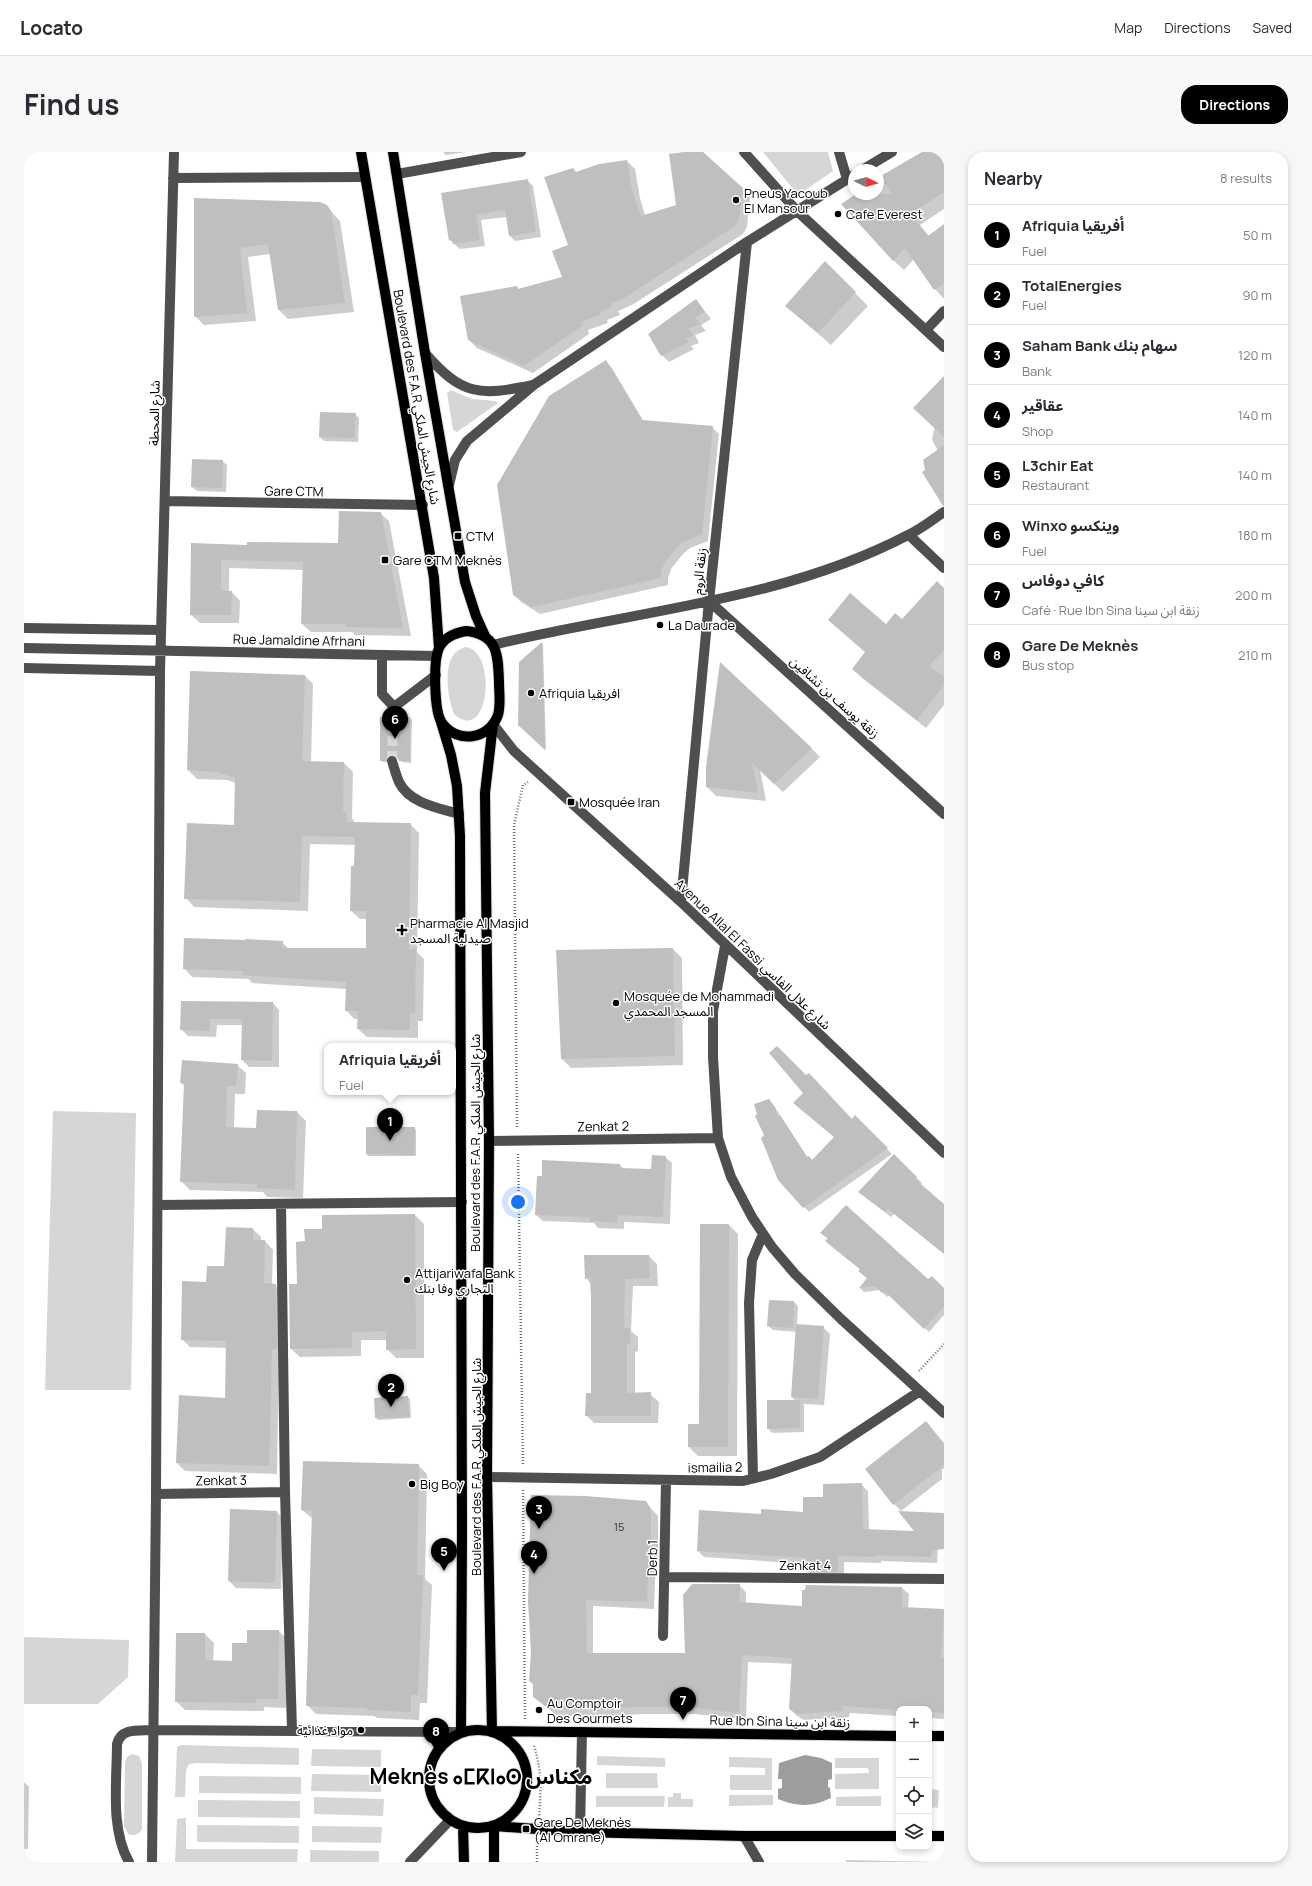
<!DOCTYPE html>
<html lang="en">
<head>
<meta charset="utf-8">
<style>
  :root { --surface:#fff; --page:#f7f7f7; --text:#2b2b33; --muted:#7c7c81; --line:#e1e1e2; --accent:#000 }
  body { margin:0; font-family:Manrope,"Noto Sans Arabic","Noto Sans Tifinagh",sans-serif; background:var(--page); color:var(--text) }
  .controls { position:absolute; right:12px; bottom:12px; display:grid; overflow:hidden; border-radius:8px; box-shadow:0 2px 6px #0003 }
  .controls button { width:36px; height:36px; display:grid; place-items:center; padding:0; border:0; border-bottom:1px solid var(--line); background:var(--surface); color:var(--text); font:20px sans-serif }
  .compass { position:absolute; left:824px; top:12px; width:36px; height:36px; border-radius:50%; background:var(--surface); box-shadow:0 2px 6px #0003; rotate:95deg }
  .you { position:absolute; left:494px; top:1050px; width:14px; height:14px; margin:-10px; border:3px solid #fff; border-radius:50%; background:#1a73e8; box-shadow:0 0 0 6px #1a73e833 }
  .badge { display:grid; place-items:center; width:26px; height:26px; border-radius:50%; background:var(--accent); color:#fff; font-size:13px; font-weight:700 }
  .pin { position:absolute; translate:-50% -33px; filter:drop-shadow(0 1px 2px #0008) }
  .pin::after { content:''; position:absolute; top:21px; width:14px; height:12px; background:inherit; clip-path:polygon(0 0,100% 0,50% 100%) }
  .popup { position:absolute; left:300px; top:891px; width:132px; height:52px; box-sizing:border-box; display:grid; place-content:center; border-radius:8px; background:var(--surface); filter:drop-shadow(0 1px 3px #0005); font-size:13px; white-space:nowrap; color:var(--muted) }
  .popup b { font-size:15px; color:var(--text) }
  .popup::after { content:''; position:absolute; left:50%; top:100%; margin-left:-8px; border:8px solid transparent; border-top-color:var(--surface) }
  .list { margin:0; padding:0; list-style:none }
  h2 { display:flex; justify-content:space-between; align-items:center; height:52px; margin:0; padding:0 16px; font-size:17px }
  h2 small { font-size:13px; font-weight:400; color:var(--muted) }
  .list li { display:grid; grid-template-columns:26px 1fr auto; gap:12px; align-items:center; box-sizing:border-box; height:60px; padding:0 16px; border-top:1px solid var(--line) }
  .list b { display:block; font-size:15px; white-space:nowrap }
  .list p { margin:0; font-size:13px; white-space:nowrap; color:var(--muted) }
  .list em { font-size:13px; font-style:normal; color:var(--muted) }
  .icon { flex:none; width:22px; height:22px; fill:none; stroke:currentColor; stroke-width:2; stroke-linecap:round; stroke-linejoin:round }
  .map { position:relative; flex:none; width:920px; height:1710px; overflow:hidden; border-radius:16px }
  header { display:flex; align-items:center; gap:24px; box-sizing:border-box; height:56px; padding:0 20px; background:var(--surface); border-bottom:1px solid var(--line) }
  header strong { font-size:19px }
  nav { display:flex; gap:22px; margin-inline-start:auto; font-size:14px }
  .intro { display:flex; align-items:center; justify-content:space-between; box-sizing:border-box; height:96px; padding:0 24px }
  h1 { margin:0; font-size:28px }
  .button { padding:10px 18px; border-radius:16px; background:var(--accent); color:#fff; font-size:14px; font-weight:700 }
  main { display:flex; gap:24px; padding:0 24px }
  aside { flex:1; background:var(--surface); border-radius:16px; box-shadow:0 2px 6px #0003 }
  .map>svg:first-child { display:block }
  .green { fill:#d6d6d6 }
  .water { fill:#9d9d9d }
  .shadow { fill:#0003 }
  .building { fill:#bfbfbf }
  .lines { fill:none; stroke-linecap:round; stroke-linejoin:round }
  .minor-tunnel { stroke:#d9d9d9; stroke-width:10; stroke-dasharray:10 5; stroke-linecap:butt }
  .major-casing { stroke:#dbdbdb; stroke-width:12 }
  .path { stroke:#717171; stroke-width:2.5; stroke-dasharray:1 2; stroke-linecap:butt }
  .minor { stroke:#4f4f4f; stroke-width:10 }
  .major { stroke:#000; stroke-width:10 }
  .poi-dot { fill:#000; stroke:#fff; stroke-width:1.5 }
  .labels { text-anchor:middle; stroke-width:3; stroke-linejoin:round; paint-order:stroke }
  .number-label { font-size:11px; fill:#303030 }
  .poi-label { font-size:13px; fill:#000; stroke:#fff; text-anchor:start }
  .street-label { font-size:13px; fill:#000; stroke:#fff }
  .town-label { font-size:21px; font-weight:bold; fill:#000; stroke:#fff }
</style>
</head>
<body>
<header>
<strong>Locato</strong>
<nav><a>Map</a><a>Directions</a><a>Saved</a></nav>
</header>
<div class="intro"><h1>Find us</h1><a class="button">Directions</a></div>
<main>
<div class="map">
<svg width="920" height="1710" viewBox="0 0 920 1710">
  <rect width="100%" height="100%" fill="#fff"/>
  <path class="green" d="M739 0H804L809 19 774 43Z
    M427 238 448 247 472 249 474 251 433 280 429 278 423 241Z
    M442 495C474 500 465 594 430 562 423 545 416 500 442 495Z
    M29 959 112 961 107 1238H21Z
    M0 1485 105 1488 104 1525 74 1552H0Z
    M157 1593 275 1596V1613L173 1611 165 1612 162 1618 161 1645H151L153 1595Z
    M288 1597 357 1598V1615L287 1614Z
    M108 1602 115 1604 118 1611V1677C115 1683 110 1684 104 1682L100 1674 101 1611 103 1605Z
    M573 1604 641 1606V1615L573 1613Z
    M705 1605 748 1606V1638H706V1623H741V1616L705 1615Z
    M811 1606H855V1637H811V1622L845 1621 844 1616H811Z
    M582 1621H633L634 1636H582Z
    M288 1622 357 1623V1640L287 1639Z
    M175 1624 277 1625V1642L175 1641Z
    M905 1637 915 1638 914 1656 905 1655Z
    M649 1641H657V1647H669V1655H644V1645H649Z
    M705 1643H749V1653L705 1654Z
    M572 1644H641L640 1655H572Z
    M857 1644V1654H812V1645Z
    M290 1645 360 1647 359 1664 290 1662Z
    M174 1648 276 1649V1666L174 1665Z
    M162 1666V1697H274L273 1710H151L153 1667Z
    M173 1673 275 1674V1691L173 1690Z
    M288 1674 358 1675 357 1691 288 1690Z
    M286 1698 355 1699V1710H286Z"/>
  <path class="water" d="M781 1603 797 1606 808 1611V1627L804 1628V1635L806 1636 807 1646C788 1655 773 1655 754 1647V1637L758 1636V1627H754L755 1611Z"/>
  <path class="shadow" d="M419 0H443L422 3Z
    M667 0H678L726 45 723 75 719 82 608 153 594 159 596 163 583 168 584 171 564 178 565 182 509 221 453 196 445 188 493 135 495 138 540 126 545 93 553 21 603 9 611 17 616 46 621 63 654 54Z
    M900 0H918L920 2V57L896 73 905 84 920 74V147L911 137 890 107 880 118 869 108 834 42H854V28Z
    M503 28 509 34 517 85 491 89 485 83 483 65 457 68 461 94 436 97 426 88 418 42Z
    M171 47 302 54 316 69 330 160 264 167 255 158 246 102 224 105 232 169 180 173 171 164Z
    M801 111 844 154 807 193 762 154Z
    M672 148 687 167 677 173 682 179 671 183 675 191 667 194 670 197 645 210 638 203Z
    M582 210 588 216 620 270 688 275 695 282 684 389 666 396 659 402 647 417 644 426V433L516 462 497 450 490 443Z
    M920 225V350L902 319 914 299 908 288Z
    M331 262 335 266 334 290 300 289 296 285Z
    M198 309 203 313 202 340 173 339 168 335Z
    M356 361 365 369 387 484 331 483 328 480H287L278 472 279 418 205 416V440H208L216 449 215 471H176L167 463 168 392 224 394 314 392Z
    M920 437V553L902 576 838 526 829 517 863 474 878 468Z
    M518 491 519 493 522 598 495 573Z
    M281 524 289 532 287 610 320 611 329 620 328 666 331 671 386 672 395 681 393 800 400 807 399 869H394V886L343 885 334 877 335 867H330L322 858 323 837 228 831 225 827 168 825 160 816 258 790 265 797H343V767H336L327 759 332 693 286 692 284 759 170 755 162 746 210 674 212 631 203 628 173 627 164 618Z
    M362 566 369 573 386 566 388 568 387 611 378 610 372 604 365 606 363 610H359L357 608Z
    M787 596 796 605 759 640 736 618 742 649 692 644 683 635V615Z
    M649 797 658 806 659 913 547 916 538 907 533 799Z
    M158 850 249 851 255 858V915H225L218 908 219 873H193L192 885 164 884 158 878Z
    M213 913 222 921 221 942H211L210 977H233L234 959 273 960 282 969 279 1046 243 1045 239 1040 166 1038 157 1029 161 934 157 931Z
    M782 924 828 968 831 965 868 1002 785 1060 755 1028 734 963 750 954 784 1006 789 1008 811 986 780 941Z
    M390 976 392 978V1004H344L343 1002Z
    M870 1003 898 1031 896 1033 920 1053V1101L870 1062 867 1065 841 1045Z
    M641 1005 648 1011 646 1072 600 1070V1077L574 1076 570 1071 519 1069 512 1063 596 1013 600 1017 628 1018Z
    M391 1063 400 1072V1206H372L363 1197V1188H337V1204L276 1205 266 1196 274 1133 282 1090 299 1078Z
    M705 1073 714 1082 713 1304H674L665 1295 676 1273Z
    M229 1077 237 1085V1089H241L249 1098 248 1132 251 1133 259 1141 255 1205 253 1322 161 1319 153 1311 202 1247 203 1196 166 1195 158 1187 183 1131 201 1116Z
    M797 1081 904 1128 920 1137V1163L905 1180 865 1143 863 1145 856 1138 840 1140 836 1136 844 1127 837 1118 807 1094 802 1089 804 1087Z
    M625 1104 633 1112 634 1134H609L607 1179 614 1185V1199L611 1200V1242H626L635 1250 634 1271H570L562 1263 568 1242 567 1132 562 1126Z
    M770 1150 774 1154 773 1173 799 1175 806 1182 800 1253 778 1252 780 1253V1280L748 1281 744 1276 772 1249 768 1245 773 1180 749 1178 744 1174Z
    M384 1245 386 1247 387 1266 354 1268 352 1266Z
    M902 1270 920 1291V1317H918V1327L877 1359 870 1352Z
    M280 1310 394 1313 403 1322 401 1427 408 1433 403 1551H396L395 1568 353 1566 350 1564 292 1562 283 1553 289 1367 278 1358Z
    M837 1332 844 1339 845 1378 892 1380 915 1368 913 1411 857 1409V1411L820 1410V1426L790 1425 783 1419 784 1412 680 1405 674 1399 738 1363 780 1361 800 1346Z
    M621 1350 634 1364V1404H632L630 1457 569 1454V1502H662L715 1433 722 1440V1451L779 1455 878 1436 885 1442 884 1456 920 1458V1567L905 1566V1557H875V1564L826 1561 825 1565 780 1568 773 1564 766 1557 769 1512 724 1510 722 1567 670 1562H618L570 1565 532 1563 510 1545V1532Z
    M253 1360 259 1367 257 1437 212 1436 205 1429Z
    M255 1479 264 1488 262 1556 240 1555V1559L161 1558 152 1549 181 1482 190 1491 189 1509 209 1510 224 1492Z
    M0 1630 5 1635 4 1697H0Z
    M822 1708 920 1710H822Z"/>
  <path class="building" d="M660 0H679L719 36 715 67 711 74 600 146 587 151 588 155 576 160V163L557 170 558 174 500 214 444 188 436 144 493 134 494 137 538 125 528 99 544 93 520 25 549 16 552 20 575 12 603 8 608 38 617 64 652 53 645 2Z
    M898 0H916L920 6V40L886 62 904 84 920 72V131L910 138 881 96 869 109 817 52 832 42H869L855 25Z
    M504 27 512 80 485 84 481 58 452 63 456 88 429 92 428 88 425 89 417 41Z
    M170 46 296 50 303 53 307 59 321 151 254 158 244 92 216 96 223 161 170 165Z
    M801 109 832 140 794 181 761 154Z
    M672 147 681 160 671 166 677 172 665 176 669 184 661 187 665 190 637 204 624 182Z
    M582 208 618 268 689 274 678 382 659 390 653 395 641 410 637 419V426L508 455 489 443 473 333 525 244Z
    M920 224V285L889 256Z
    M296 260 332 261 330 286 295 285Z
    M920 293V354H919L898 320 901 318 899 308Z
    M168 307 199 308 198 336 167 335Z
    M315 359 357 360 379 476 321 475V472H277L279 410 197 408V439H208L207 463H166L167 391 223 393V390L314 391Z
    M913 429 920 436V498L905 514 920 525V533L893 568 828 517 841 500 804 468 826 441 862 472 871 461 878 467Z
    M518 490 521 598 494 573 495 510Z
    M696 510 788 596 750 632 728 611 734 641 682 635V615Z
    M166 519 281 523 278 609 320 610 319 659 323 660V670L387 671 385 797H392L391 861H386V878L333 877 334 859H321L322 830 219 823V819L159 817 160 786 221 788V787L259 789 258 796H342V759H326L327 714H330L331 685 278 684 276 750 160 747 163 671 210 673 211 626 193 620 163 618Z
    M356 565H363L365 570 369 571 374 569 376 565H386V609H375L373 604 369 603 363 604 362 609H356Z
    M649 796 651 904 537 907 532 798Z
    M157 849 249 850 248 909 217 908 218 867H186V879L156 878Z
    M753 894 782 923 785 921 828 967 831 963 864 996 779 1056 754 1028 737 986 740 983 731 964 733 962 730 952 745 947 751 955 754 966 756 963 783 1005 785 1004 788 1008 810 985 769 951 779 941 745 901Z
    M158 908 214 912 212 934H203L202 975 232 976 233 958 273 959 271 1038 233 1036V1032L156 1030 160 931H156Z
    M342 975H391L390 1003 342 1002Z
    M870 1002 893 1025 891 1027 920 1052V1102L864 1057 861 1060 834 1040Z
    M628 1003 642 1004 639 1065 594 1063 593 1071 566 1069V1065L511 1063 513 1024H518V1008L596 1012V1016L627 1017Z
    M822 1053 904 1127 908 1124 920 1136V1154L900 1177 860 1139 858 1141 851 1134 835 1136 843 1126 834 1119 836 1117 801 1089 804 1086 796 1081Z
    M391 1062 392 1197 362 1198V1179L328 1180V1196L266 1197 265 1132H273L272 1090 281 1089 280 1077H298V1063Z
    M676 1072H705L704 1295H664V1272H675Z
    M202 1075 229 1076V1088H241L240 1131 252 1132 253 1197H248L245 1314 152 1311 155 1243 201 1246 202 1189 157 1188 158 1129 182 1130 183 1114H200Z
    M560 1103H625L626 1126 601 1127 600 1176H606V1192H603V1241L627 1240V1264H561L562 1241H567V1145L566 1126 561 1127Z
    M745 1148 770 1149 769 1176 743 1174Z
    M772 1172 800 1174 794 1247 767 1245Z
    M384 1244 385 1265 351 1266 350 1246Z
    M743 1248H776V1276L743 1277Z
    M902 1269 920 1292V1313L869 1353 841 1317Z
    M279 1309 395 1312 393 1423H399L394 1543H387V1560L343 1558V1556L282 1554 288 1359 277 1358Z
    M838 1331 839 1377 890 1379 874 1359 920 1361V1397L908 1398 907 1405 851 1403V1405L814 1404V1420H782L783 1406 673 1399 675 1358 737 1362V1357L779 1360V1345H799V1332Z
    M507 1343 561 1344 622 1349 627 1357V1398H625L623 1450 562 1448 563 1501H661L659 1443 668 1432H716L715 1450 778 1454V1438H781L782 1433 878 1435V1455L920 1457 917 1506H920V1561L905 1560V1557L875 1558 819 1554V1559L773 1562 765 1557 768 1506 718 1503 715 1561 663 1555H611L563 1558 524 1556 509 1545V1532L505 1529 507 1501 504 1449Z
    M206 1357 253 1359 251 1431 204 1429Z
    M223 1478H255L254 1547H232V1551L151 1550 152 1481H181V1508L208 1509V1491H223Z"/>
  <g class="lines">
    <path class="minor-tunnel" d="M368 609 369 565"/>
    <g class="major-casing">
      <path id="major" d="M337 0 410 426 415 496
        M369 0 401 201 441 430 452 464 461 484
        M442 479C474 482 474 503 475 530 475 540 477 553 474 563 465 588 433 592 418 571 410 560 409 509 415 496 420 485 431 481 442 479Z
        M417 570 427 603 433 634 436 684 438 1379 437 1580
        M469 572 461 641 465 989 463 1325 468 1579 875 1584
        M405 1627a49 49 0 1 1 98 0a49 49 0 1 1-98 0Z
        M905 1584H920
        M439 1674 440 1710
        M905 1684H920
        M470 1710V1674L556 1680 720 1684H875"/>
    </g>
    <path class="path" d="M493 975 490 673 499 633 504 630
      M494 1002 499 1313
      M895 1219 920 1192
      M499 1338 501 1567
      M510 1594C518 1618 517 1639 515 1664
      M513 1691V1710"/>
    <path class="minor" d="M720 0 773 59 920 195
      M815 0 823 27
      M838 18 868 0
      M373 22 497 0
      M149 26 341 25
      M902 178 920 159
      M401 201C438 244 456 244 509 233
      M425 333 431 308 443 289 511 232 723 90 830 23
      M141 349 399 353
      M885 383 920 416
      M685 449 920 662
      M0 476 136 478
      M469 493C607 459 756 450 884 383 897 377 908 368 920 360
      M0 496 412 504
      M358 503V542L370 555
      M0 516 136 519
      M369 565 370 555 412 523
      M469 572 490 599 657 750 920 1001
      M368 609C370 615 372 623 375 630 385 651 414 656 435 662
      M657 750 685 449 723 90
      M701 794 689 859V905L694 986 707 1025 728 1065 748 1095 771 1122 817 1167 920 1261
      M465 989 694 986
      M257 1052 261 1340 268 1578
      M134 1053 438 1050
      M463 1325 719 1329 747 1322 796 1305 896 1239
      M729 1326 725 1151 728 1108 739 1082
      M132 1342 261 1340
      M641 1425 920 1427
      M639 1484 642 1329
      M556 1680 558 1580
      M720 1684 735 1710
      M105 1710C86 1677 93 1629 93 1592 97 1575 116 1579 129 1578L437 1580
      M128 1710 132 1342 136 519 150 0
      M386 1710 426 1668"/>
    <use href="#major" class="major"/>
  </g>
  <g class="poi-dot">
    <circle cx="712" cy="48" r="4"/>
    <circle cx="814" cy="62" r="4"/>
    <rect x="430" y="380" width="8" height="8" rx="2"/>
    <rect x="357" y="404" width="8" height="8" rx="2"/>
    <circle cx="636" cy="473" r="4"/>
    <circle cx="507" cy="541" r="4"/>
    <rect x="543" y="646" width="8" height="8" rx="2"/>
    <path d="M376 772h4v4h4v4h-4v4h-4v-4h-4v-4h4z"/>
    <circle cx="592" cy="851" r="4"/>
    <circle cx="383" cy="1128" r="4"/>
    <circle cx="388" cy="1332" r="4"/>
    <circle cx="515" cy="1558" r="4"/>
    <circle cx="337" cy="1578" r="4"/>
    <rect x="498" y="1673" width="8" height="8" rx="2"/>
  </g>
  <g class="labels">
    <g class="number-label">
      <text x="595" y="1379">15</text>
    </g>
    <g class="poi-label">
      <text x="720" y="46">Pneus Yacoub<tspan x="720" dy="15">El Mansour</tspan></text>
      <text x="822" y="67">Cafe Everest</text>
      <text x="442" y="389">CTM</text>
      <text x="369" y="413">Gare CTM Meknès</text>
      <text x="644" y="478">La Daurade</text>
      <text x="515" y="546">Afriquia افريقيا</text>
      <text x="555" y="655">Mosquée Iran</text>
      <text x="386" y="776">Pharmacie Al Masjid<tspan x="386" dy="15">صيدلية المسجد</tspan></text>
      <text x="600" y="849">Mosquée de Mohammadi<tspan x="600" dy="15">المسجد المحمدي</tspan></text>
      <text x="391" y="1126">Attijariwafa Bank<tspan x="391" dy="15">التجاري وفا بنك</tspan></text>
      <text x="396" y="1337">Big Boy</text>
      <text x="523" y="1556">Au Comptoir<tspan x="523" dy="15">Des Gourmets</tspan></text>
      <text x="329" y="1583" text-anchor="end">مواد غذائية</text>
      <text x="510" y="1675">Gare De Meknès<tspan x="510" dy="15">(Al Omrane)</tspan></text>
    </g>
    <g class="street-label">
      <text transform="translate(393 245) rotate(80)" y="5">Boulevard des F.A.R شارع الجيش الملكي</text>
      <text transform="translate(130 261) rotate(-89)" y="5">شارع المحطة</text>
      <text transform="translate(270 339) rotate(1)" y="5">Gare CTM</text>
      <text transform="translate(675 419) rotate(-84)" y="5">زنقة الروم</text>
      <text transform="translate(275 488) rotate(1)" y="5">Rue Jamaldine Afrhani</text>
      <text transform="translate(811 545) rotate(42)" y="5">زنقة يوسف بن تشافين</text>
      <text transform="translate(729 802) rotate(44)" y="5">Avenue Allal El Fassi شارع علال الفاسي</text>
      <text transform="translate(579 974) rotate(-1)" y="5">Zenkat 2</text>
      <text transform="translate(451 991) rotate(-90)" y="5">Boulevard des F.A.R شارع الجيش الملكي</text>
      <text transform="translate(452 1315) rotate(-90)" y="5">Boulevard des F.A.R شارع الجيش الملكي</text>
      <text transform="translate(691 1315) rotate(-1)" y="5">ismailia 2</text>
      <text transform="translate(197 1328) rotate(-1)" y="5">Zenkat 3</text>
      <text transform="translate(628 1406) rotate(-89)" y="5">Derb 1</text>
      <text x="781" y="1418">Zenkat 4</text>
      <text transform="translate(756 1569) rotate(1)" y="5">Rue Ibn Sina زنقة ابن سينا</text>
    </g>
    <g class="town-label">
      <text x="457" y="1632">Meknès ⴰⵎⴽⵏⴰⵙ مكناس</text>
    </g>
  </g>
</svg>
<div class="controls">
<button>+</button>
<button>−</button>
<button><svg class="icon" aria-label="locate" viewBox="0 0 24 24"><circle cx="12" cy="12" r="6"/><path d="M12 2v4M12 18v4M2 12h4M18 12h4"/></svg></button>
<button><svg class="icon" aria-label="layers" viewBox="0 0 24 24"><path d="M12 4l9 5-9 5-9-5zM3 14l9 5 9-5"/></svg></button>
</div>
<svg class="compass" viewBox="-18 -18 36 36"><path d="M0-13l5 13h-10z" fill="#e53935"/><path d="M0 13l5-13h-10z" fill="#7c7c81"/></svg>
<div class="you"></div>
<div class="pin badge" style="left:366px;top:989px">1</div>
<div class="popup"><b>Afriquia أفريقيا</b>Fuel</div>
<div class="pin badge" style="left:367px;top:1255px">2</div>
<div class="pin badge" style="left:515px;top:1377px">3</div>
<div class="pin badge" style="left:510px;top:1422px">4</div>
<div class="pin badge" style="left:420px;top:1419px">5</div>
<div class="pin badge" style="left:371px;top:587px">6</div>
<div class="pin badge" style="left:659px;top:1568px">7</div>
<div class="pin badge" style="left:412px;top:1599px">8</div>
</div>
<aside>
<h2>Nearby<small>8 results</small></h2>
<ul class="list">
<li><span class="badge">1</span><div><b>Afriquia أفريقيا</b><p>Fuel</p></div><em>50 m</em></li>
<li><span class="badge">2</span><div><b>TotalEnergies</b><p>Fuel</p></div><em>90 m</em></li>
<li><span class="badge">3</span><div><b>Saham Bank سهام بنك</b><p>Bank</p></div><em>120 m</em></li>
<li><span class="badge">4</span><div><b>عقاقير</b><p>Shop</p></div><em>140 m</em></li>
<li><span class="badge">5</span><div><b>L3chir Eat</b><p>Restaurant</p></div><em>140 m</em></li>
<li><span class="badge">6</span><div><b>Winxo وينكسو</b><p>Fuel</p></div><em>180 m</em></li>
<li><span class="badge">7</span><div><b>كافي دوفاس</b><p>Café · Rue Ibn Sina زنقة ابن سينا</p></div><em>200 m</em></li>
<li><span class="badge">8</span><div><b>Gare De Meknès</b><p>Bus stop</p></div><em>210 m</em></li>
</ul>
</aside>
</main>
</body>
</html>
